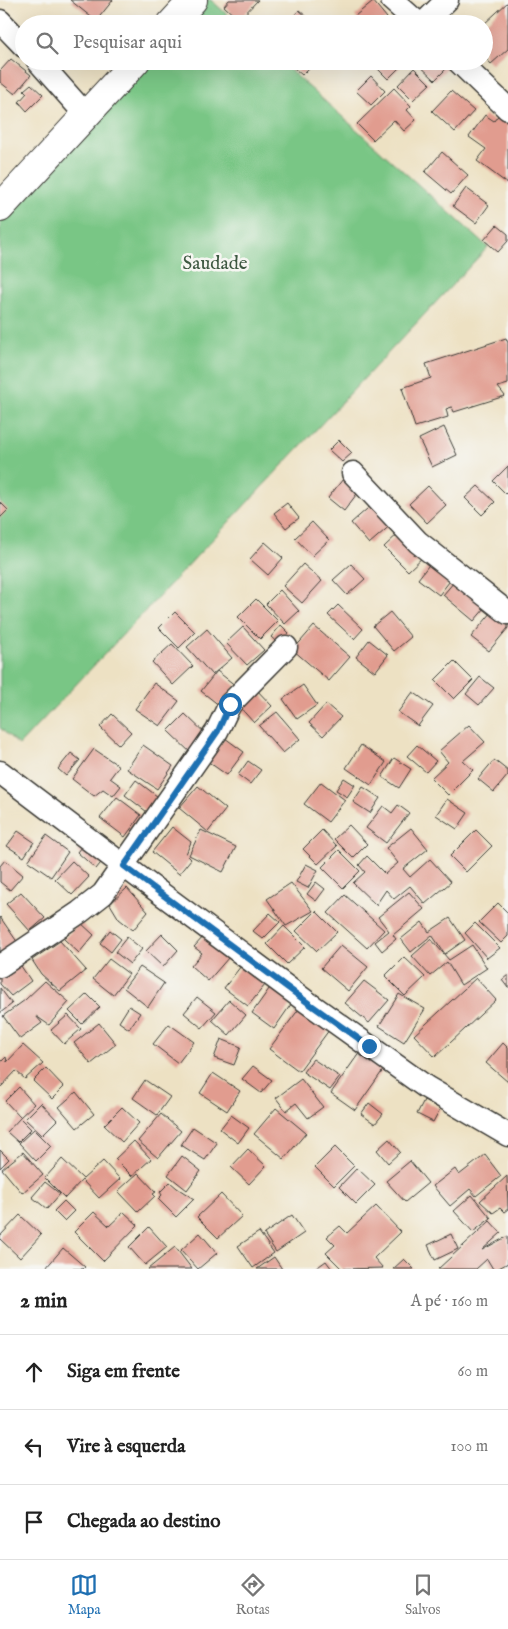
<!DOCTYPE html>
<html lang="pt">
<head>
<meta charset="utf-8">
<style>
  :root { --surface:#fff; --page:#f2f2f2; --text:#222; --muted:#767676; --line:#e0e0e0; --accent:#1f6fb2 }
  body { margin:0; font-family:"IM FELL English",serif; background:var(--page); color:var(--text) }
  .stop { position:absolute; width:15px; height:15px; margin:-11px; border:4px solid #1f6fb2; border-radius:50%; background:#fff }
  .stop.end { background:#1f6fb2; border-color:#fff; box-shadow:0 1px 5px #0008 }
  .list { margin:0; padding:0; list-style:none }
  h2 { display:flex; justify-content:space-between; align-items:center; height:65px; margin:0; padding:0 20px; font-size:21px }
  h2 small { font-size:16px; font-weight:400; color:var(--muted) }
  .list li { display:grid; grid-template-columns:32px 1fr auto; gap:15px; align-items:center; box-sizing:border-box; height:75px; padding:0 20px; border-top:1px solid var(--line) }
  .list b { display:block; font-size:19px; white-space:nowrap }
  .list em { font-size:16px; font-style:normal; color:var(--muted) }
  .icon { flex:none; width:28px; height:28px; fill:none; stroke:currentColor; stroke-width:2; stroke-linecap:round; stroke-linejoin:round }
  .map { position:relative; flex:none; width:508px; height:1269px; overflow:hidden }
  .search { position:absolute; background:var(--surface); box-shadow:0 5px 20px #0002; left:15px; right:15px; top:15px; height:55px; display:flex; align-items:center; gap:12px; box-sizing:border-box; padding:0 18px; border-radius:28px; color:var(--muted); font-size:19px }
  .sheet { height:290px; background:var(--surface) }
  nav { display:flex; justify-content:space-around; align-items:center; box-sizing:border-box; height:70px; border-top:1px solid var(--line); background:var(--surface); font-size:14px; color:var(--muted) }
  nav a { display:grid; justify-items:center; gap:2px }
  nav .on { color:var(--accent) }
  .map>svg:first-child { display:block }
  .green { fill:#79c685; stroke:#4a7150 }
  .building { fill:#e19c8f }
  .lines { fill:none; stroke-linecap:round; stroke-linejoin:round }
  .minor-casing { stroke:#3b3a35; stroke-width:25 }
  .tertiary-casing { stroke:#3b3a35; stroke-width:30 }
  .minor { stroke:#fff; stroke-width:22 }
  .tertiary { stroke:#fff; stroke-width:28 }
  .route { stroke:#1f6fb2; stroke-width:6 }
  .labels { text-anchor:middle; stroke-width:5; stroke-linejoin:round; paint-order:stroke }
  .park-label { font-size:19px; fill:#3d5841; stroke:#f6f6f2 }
</style>
</head>
<body>
<div class="map">
<svg width="508" height="1269" viewBox="0 0 508 1269">
  <rect width="100%" height="100%" fill="#f6f6f2"/>
  <filter id="ink" filterUnits="userSpaceOnUse"><feTurbulence type="fractalNoise" baseFrequency=".02" numOctaves="2"/><feDisplacementMap in="SourceGraphic" scale="10" xChannelSelector="R" yChannelSelector="G"/><feConvolveMatrix kernelMatrix="1 2 1 2 8 2 1 2 1" color-interpolation-filters="sRGB"/></filter>
  <filter id="wash" filterUnits="userSpaceOnUse"><feTurbulence type="fractalNoise" baseFrequency=".0096" numOctaves="4" result="noise"/><feDisplacementMap in="SourceGraphic" scale="20" xChannelSelector="R" yChannelSelector="G"/><feGaussianBlur stdDeviation="1.12" result="paint"/><feColorMatrix in="noise" values="0 0 0 0 0 0 0 0 0 0 0 0 0 0 0 0 0 1.4 0 .05"/><feComposite in="paint" operator="in"/></filter>
  <g filter="url(#wash)">
    <rect width="100%" height="100%" fill="#ede1c3"/>
    <path class="green" d="M200 0H211L238 24H179Z
      M145 61H280L488 247 19 745 0 728V221Z"/>
    <g id="blocks">
      <path class="building" d="M70 0H113L96 21Z
        M229 0H258L239 20 224 6Z
        M373 1 387 18 380 24H361L355 16Z
        M508 2V49L491 64 484 56V24Z
        M299 10 315 24H287Z
        M11 59 31 75 15 94 0 82V71Z
        M286 61H307L312 65 302 75Z
        M370 61H398L402 65 388 79Z
        M415 61H443L449 66 435 80Z
        M414 68 430 84 413 100 398 85Z
        M371 76 385 91 371 105 356 91Z
        M31 84 43 95 27 111 19 102 27 93 24 90Z
        M394 88 411 106 407 110 416 120 404 131 394 120 373 140 357 124Z
        M451 91 474 111 455 132 432 111Z
        M500 113 508 119V184L477 161 486 149 469 137 485 115 494 121Z
        M442 152 468 175 451 194 425 172Z
        M466 188 489 205 476 223 453 206Z
        M497 225 508 234V241L498 252 484 240Z
        M506 338 508 343V384L498 387 505 396 454 412 452 407 446 409 448 417 415 427 402 388 431 378 426 364Z
        M444 427 457 455 432 467 419 439Z
        M339 440 352 453 342 462 329 450Z
        M508 466V492L506 494 493 481Z
        M343 479 359 491 344 511 328 498Z
        M428 486 446 505 427 523 409 504Z
        M478 486 495 502 482 515 465 498Z
        M0 502 8 510 0 518Z
        M375 502 393 523 369 544 351 523Z
        M287 503 299 518 286 528 274 513Z
        M312 522 329 540 312 556 295 538Z
        M402 530 426 554 408 571 384 547Z
        M265 542 283 558 268 575 250 559Z
        M435 557 456 573 439 595 418 579Z
        M303 564 322 581 302 603 283 586Z
        M351 564 365 579 347 595 333 580Z
        M460 575 491 601 474 621 443 595Z
        M280 590 299 611 285 624 266 604Z
        M256 599 278 621 260 639 238 617Z
        M338 605 363 629 354 639 328 615Z
        M175 612 195 632 179 648 159 628Z
        M390 612 411 637 394 651 373 626Z
        M492 612 508 625V628L489 651 471 637Z
        M281 625 289 633 279 644 271 637Z
        M314 626 350 657 329 681 293 650Z
        M243 627 264 650 247 665 226 643Z
        M207 629 232 658 212 675 187 647Z
        M369 640 388 655 375 672 356 657Z
        M172 644 193 666 173 685 152 662Z
        M454 661 473 680 454 699 435 680Z
        M217 671 236 686 220 706 201 691Z
        M480 677 494 688 479 705 466 694Z
        M154 683 179 701 160 726 135 709Z
        M303 685 317 705 297 719 283 699Z
        M255 688 272 706 254 723 237 704Z
        M413 692 433 706 418 726 398 712Z
        M326 704 341 717 323 736 309 723Z
        M277 712 300 739 283 753 259 726Z
        M112 714 131 732 119 745 100 727Z
        M185 714 210 738 193 755 168 731Z
        M469 725 485 742 463 761 473 770 448 795 431 778 448 762 439 751Z
        M225 738 244 752 227 775 207 761Z
        M143 745 173 766 157 789 127 769Z
        M361 745 386 762 371 785 346 768Z
        M417 745 436 761 426 772 407 756Z
        M94 749 119 766 110 778 121 786 113 796 103 789 94 796 72 779Z
        M71 753 80 760 66 776 58 769Z
        M394 758 411 769 399 788 382 777Z
        M494 760 508 771V775L494 792 478 779Z
        M248 761 261 770 250 784 238 775Z
        M344 778 355 785 347 797 336 790Z
        M136 780 162 800 151 815 125 795Z
        M321 782 345 800 328 822 304 804Z
        M198 786 226 809 208 832 179 808Z
        M363 787 380 798 370 813 353 802Z
        M117 797 141 815 125 837 100 818Z
        M447 799 468 813 457 829 436 815Z
        M398 805 409 813 386 843 366 828 383 806 392 813Z
        M349 825 367 844 353 858 334 839Z
        M172 827 191 842 186 854 191 859 179 874 152 852Z
        M411 828 428 849 403 869 410 877 430 859 451 882 425 904 410 886 394 899 386 890 376 905 353 883 365 872 359 865 367 856 385 874 398 863 386 848Z
        M201 830 236 847 223 872 189 855Z
        M322 830 337 846 318 864 303 849Z
        M476 830 492 846 466 872 450 856Z
        M18 831 34 842 24 857 7 846Z
        M46 836 68 852 51 877 28 861Z
        M85 842 104 859 96 869 77 852Z
        M339 850 360 871 343 888 322 867Z
        M5 860 23 875 10 890 0 882V866Z
        M72 861 89 877 72 895 55 879Z
        M306 864 318 870 308 888 296 882Z
        M316 882 325 889 316 901 307 894Z
        M291 883 313 911 286 926 267 899Z
        M127 888 148 912 133 930 119 919 110 904Z
        M21 892 45 918 30 931 6 904Z
        M409 892 424 909 393 935 396 939 382 951 375 942 389 931 378 917Z
        M345 895 384 930 367 948 328 913Z
        M498 903 508 913V936L501 943 479 922Z
        M316 911 337 932 317 951 296 931Z
        M270 913 280 922 263 939 253 931Z
        M0 917 18 943 0 955Z
        M450 918 465 940 445 954 432 935 411 952 401 939 422 922 429 932Z
        M80 922 94 935 79 953 64 939Z
        M475 923 500 948 487 958 465 933Z
        M284 926 305 947 287 964 267 944Z
        M110 930 121 939 111 952 100 943Z
        M162 934 178 950 163 967 146 951Z
        M204 936 229 957 208 981 191 966 202 953 194 947Z
        M127 937 142 949 130 964 115 952Z
        M431 939 449 960 472 945 487 968 461 985 447 962 430 976 412 956Z
        M60 941 86 970 60 991 41 974 32 960Z
        M341 945 368 967 348 991 321 968Z
        M404 957 425 977 405 996 385 976Z
        M109 959 129 974 113 995 93 979Z
        M19 963 31 981 11 996 0 984V976Z
        M241 966 265 985 248 1006 224 988Z
        M140 967 164 983 148 1007 124 988Z
        M508 975V988L502 980Z
        M476 978 496 1000 435 1057 414 1035Z
        M45 981 69 1002 49 1025 36 1016 42 1023 20 1039 3 1016 25 1000Z
        M364 981 389 1000 369 1023 345 1003Z
        M274 982 296 997 274 1029 252 1013Z
        M0 988 12 1004 0 1013Z
        M87 994 100 1007 82 1024 69 1011Z
        M399 994 425 1009 404 1042 379 1026Z
        M197 997 216 1012 202 1028 184 1013Z
        M229 1000 246 1015 229 1035 212 1020Z
        M302 1005 332 1026 299 1071 269 1049Z
        M129 1006 140 1013 129 1029 119 1022Z
        M68 1015 81 1029 64 1044 51 1030Z
        M99 1023 116 1044 91 1064 74 1043Z
        M169 1024 194 1042 178 1063 153 1044Z
        M221 1039 241 1047 234 1065 214 1058Z
        M503 1043 508 1048V1082L486 1063Z
        M23 1045 43 1063 25 1079 16 1071 1 1087 0 1085V1063L6 1057 7 1062Z
        M362 1049 386 1066 355 1110 331 1093Z
        M313 1059 340 1077 330 1090 303 1072Z
        M253 1066 272 1080 261 1093 242 1079Z
        M46 1068 64 1087 52 1099 33 1081Z
        M213 1073 240 1091 227 1111 200 1093Z
        M301 1079 323 1107 308 1118 296 1103 286 1111 276 1098Z
        M145 1080 170 1097 157 1115 133 1098Z
        M19 1087 34 1104 20 1117 5 1101Z
        M76 1092 94 1114 77 1128 59 1107Z
        M424 1100 440 1109 433 1122 417 1114Z
        M41 1103 57 1120 42 1135 25 1119Z
        M369 1103 383 1114 375 1124 361 1114Z
        M122 1107 139 1123 122 1142 104 1125Z
        M276 1108 306 1133 284 1159 254 1134Z
        M161 1114 181 1131 158 1158 138 1141Z
        M231 1115 249 1128 238 1143 220 1129Z
        M20 1118 31 1129 18 1142 7 1132Z
        M193 1127 217 1143 205 1160 181 1145Z
        M34 1129 51 1146 36 1161 19 1143Z
        M389 1139 400 1152 388 1163 377 1150Z
        M134 1141 151 1159 132 1176 115 1159Z
        M335 1147 354 1166 334 1186 315 1167Z
        M248 1149 266 1166 249 1184 231 1167Z
        M0 1150 9 1159 0 1168Z
        M23 1152 43 1175 22 1193 2 1169Z
        M485 1155 501 1176 476 1196 470 1189 450 1206 433 1186 455 1169 459 1175Z
        M182 1156 201 1171 187 1190 168 1175Z
        M62 1159 83 1179 103 1161 120 1179 99 1198 82 1180 65 1198 45 1178Z
        M410 1161 428 1183 405 1202 386 1181Z
        M357 1168 375 1185 356 1204 339 1187Z
        M138 1173 156 1192 153 1194 155 1196 138 1212 118 1191Z
        M507 1176 508 1209 504 1212 500 1208 493 1213 480 1201Z
        M45 1182 60 1194 47 1209 32 1197Z
        M170 1182 177 1188 194 1199 176 1217 158 1199 162 1195 160 1192Z
        M221 1194 242 1216 218 1238 197 1217Z
        M472 1195 491 1218 473 1232 454 1211Z
        M64 1201 74 1211 64 1221 54 1211Z
        M376 1206 401 1232 374 1258 383 1268 342 1269 326 1253 335 1245 327 1237 340 1226 347 1233Z
        M94 1212 109 1226 124 1212 138 1225 103 1261 74 1232Z
        M20 1215 41 1235 20 1258 0 1239V1236Z
        M292 1215 304 1233 276 1252 264 1234Z
        M490 1221 501 1233 482 1250 508 1236V1263L497 1269H493L487 1259 476 1269H438Z
        M149 1227 167 1247 145 1265 129 1247Z
        M259 1232 274 1253 253 1268 238 1246Z
        M200 1233 217 1253 198 1269 181 1250Z
        M451 1234 458 1249 435 1260 428 1245Z
        M175 1247 192 1269H148Z
        M63 1248 85 1267 83 1269H45Z
        M274 1257 282 1269H257Z
        M404 1259 414 1269H393Z
        M326 1261 332 1269H315Z"/>
    </g>
  </g>
  <g filter="url(#ink)">
    <use href="#blocks" fill-opacity="0" stroke="#3b3a35" stroke-width="1"/>
    <g class="lines">
      <g class="minor-casing">
        <path id="minor" d="M392 0 419 24
          M0 21 24 46
          M423 24 447 0
          M38 61 86 115
          M458 61 508 109
          M353 473 418 542 508 613
          M0 772 124 866 307 1002 426 1087 508 1135
          M0 966 80 912 103 894 217 731 230 704 286 647"/>
      </g>
      <g class="tertiary-casing">
        <path id="tertiary" d="M171 24 193 0
          M0 208 136 61"/>
      </g>
      <use href="#minor" class="minor"/>
      <use href="#tertiary" class="tertiary"/>
    </g>
  </g>
  <g class="lines" filter="url(#ink)">
    <path class="route" d="M230 704 218 731 124 866 307 1002 369 1046"/>
  </g>
  <g class="labels">
    <g class="park-label">
      <text x="215" y="269">Saudade</text>
    </g>
  </g>
</svg>
<div class="stop" style="left:230px;top:704px"></div>
<div class="stop end" style="left:369px;top:1046px"></div>
<div class="search"><svg class="icon" aria-label="search" viewBox="0 0 24 24"><circle cx="10" cy="10" r="6"/><path d="M15 15l6 6"/></svg>Pesquisar aqui</div>
</div>
<section class="sheet">
<h2>2 min<small>A pé · 160 m</small></h2>
<ul class="list">
<li><svg class="icon" aria-label="ahead" viewBox="0 0 24 24"><path d="M12 20V5M6 11l6-6 6 6"/></svg><div><b>Siga em frente</b></div><em>60 m</em></li>
<li><svg class="icon" aria-label="left" viewBox="0 0 24 24"><path d="M17 20v-9H6M10 6l-5 5 5 5"/></svg><div><b>Vire à esquerda</b></div><em>100 m</em></li>
<li><svg class="icon" aria-label="arrive" viewBox="0 0 24 24"><path d="M6 21V4h12l-3 4 3 4H6"/></svg><div><b>Chegada ao destino</b></div></li>
</ul>
</section>
<nav>
<a class="on"><svg class="icon" aria-label="map" viewBox="0 0 24 24"><path d="M3 6l6-2 6 2 6-2v14l-6 2-6-2-6 2zM9 4v14M15 6v14"/></svg>Mapa</a>
<a><svg class="icon" aria-label="directions" viewBox="0 0 24 24"><path d="M12 3l9 9-9 9-9-9zM9 14v-3h6M13 9l2 2-2 2"/></svg>Rotas</a>
<a><svg class="icon" aria-label="saved" viewBox="0 0 24 24"><path d="M7 4h10v16l-5-4-5 4z"/></svg>Salvos</a>
</nav>
</body>
</html>
